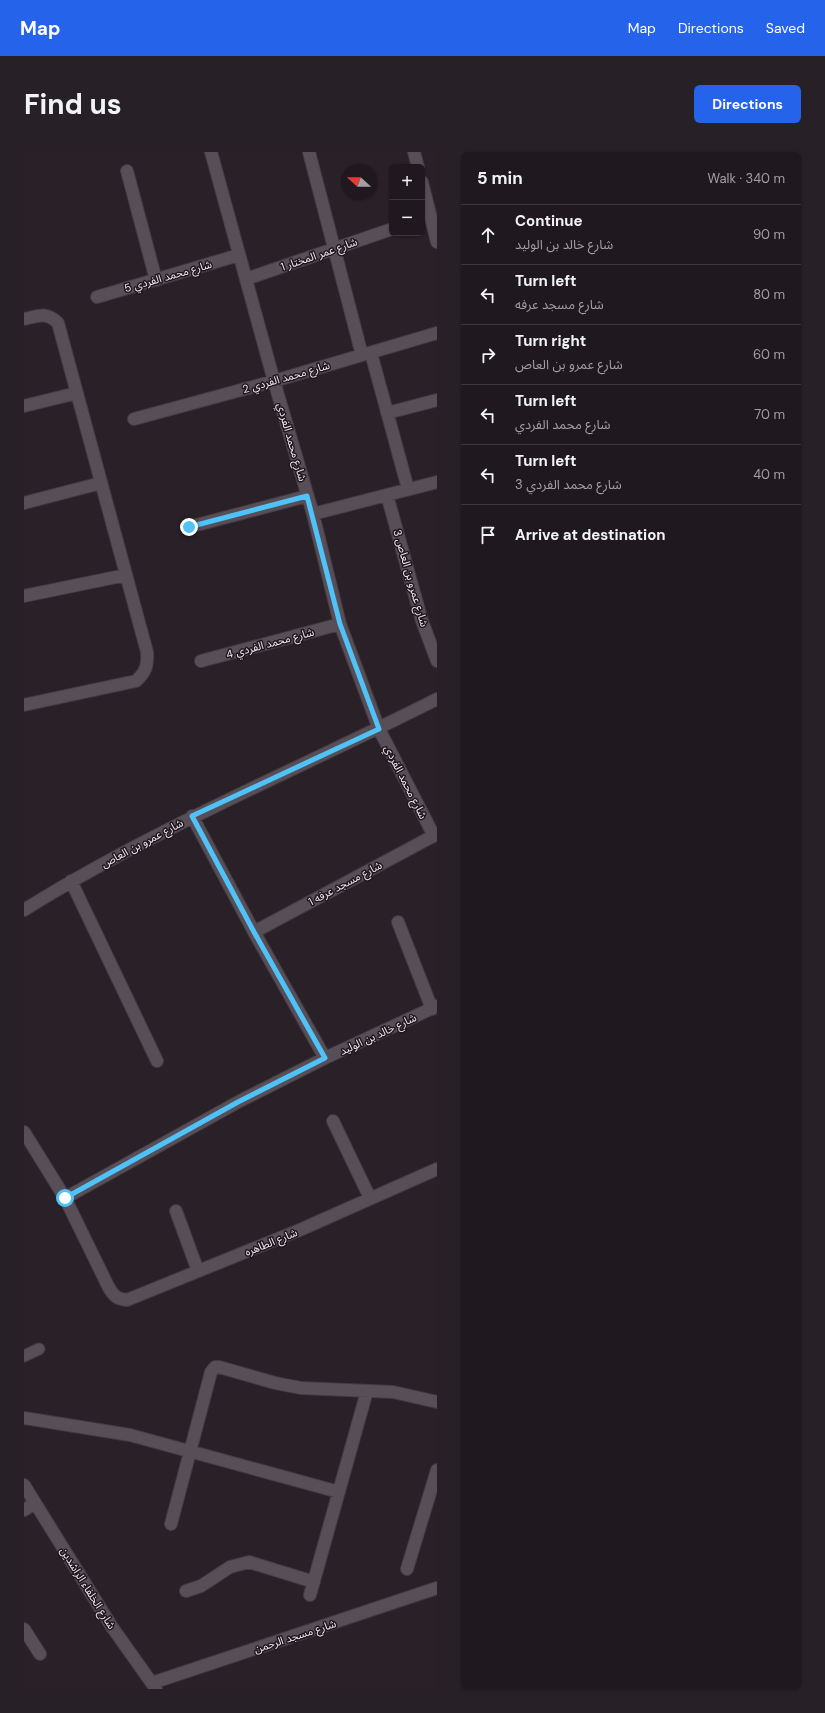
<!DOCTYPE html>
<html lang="en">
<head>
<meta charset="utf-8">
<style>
  :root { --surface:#1f181e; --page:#272127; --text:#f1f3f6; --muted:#a1a0a4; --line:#3c373c; --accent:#2563eb }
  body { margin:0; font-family:"DM Sans","Noto Sans Arabic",sans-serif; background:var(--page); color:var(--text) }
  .controls { position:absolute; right:12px; top:12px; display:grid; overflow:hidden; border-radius:6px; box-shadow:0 1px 3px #0004 }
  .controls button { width:36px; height:36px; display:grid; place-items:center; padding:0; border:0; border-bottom:1px solid var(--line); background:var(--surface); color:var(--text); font:20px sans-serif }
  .compass { position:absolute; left:317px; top:12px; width:36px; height:36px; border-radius:50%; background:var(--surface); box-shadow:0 1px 3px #0004; rotate:291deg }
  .stop { position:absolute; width:12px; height:12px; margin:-9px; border:3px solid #4fc3f7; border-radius:50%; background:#fff }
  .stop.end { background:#4fc3f7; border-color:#fff; box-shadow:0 1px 4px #0008 }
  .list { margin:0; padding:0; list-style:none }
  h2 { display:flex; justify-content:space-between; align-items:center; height:52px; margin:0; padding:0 16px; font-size:17px }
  h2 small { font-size:13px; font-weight:400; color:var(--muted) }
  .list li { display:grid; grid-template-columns:26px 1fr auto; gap:12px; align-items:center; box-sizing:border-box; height:60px; padding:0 16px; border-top:1px solid var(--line) }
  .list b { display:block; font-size:15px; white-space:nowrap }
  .list p { margin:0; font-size:13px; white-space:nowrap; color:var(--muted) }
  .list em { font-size:13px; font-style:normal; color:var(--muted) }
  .icon { flex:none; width:22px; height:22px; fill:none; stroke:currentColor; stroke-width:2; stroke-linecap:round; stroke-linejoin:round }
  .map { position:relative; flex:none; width:413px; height:1537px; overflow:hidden; border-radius:6px }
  header { display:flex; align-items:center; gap:24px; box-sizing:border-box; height:56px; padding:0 20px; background:var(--accent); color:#fff }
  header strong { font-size:19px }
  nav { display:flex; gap:22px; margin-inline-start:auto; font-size:14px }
  .intro { display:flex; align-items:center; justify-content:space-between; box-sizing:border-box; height:96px; padding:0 24px }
  h1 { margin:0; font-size:28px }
  .button { padding:10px 18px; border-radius:6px; background:var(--accent); color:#fff; font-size:14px; font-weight:700 }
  main { display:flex; gap:24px; padding:0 24px }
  aside { flex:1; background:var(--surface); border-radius:6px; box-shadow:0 1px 3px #0004 }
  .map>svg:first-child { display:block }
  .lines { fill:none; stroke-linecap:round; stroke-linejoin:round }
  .lane-casing { stroke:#423b42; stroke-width:13 }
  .street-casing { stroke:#423b42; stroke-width:14 }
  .lane { stroke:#584e57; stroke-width:11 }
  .street { stroke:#584e57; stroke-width:12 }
  .route { stroke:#4fc3f7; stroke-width:5 }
  .labels { text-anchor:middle; stroke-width:3; stroke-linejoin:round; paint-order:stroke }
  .street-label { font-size:11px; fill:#f0eaef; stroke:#1f171e }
</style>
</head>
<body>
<header>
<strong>Map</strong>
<nav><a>Map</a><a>Directions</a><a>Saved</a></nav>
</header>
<div class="intro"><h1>Find us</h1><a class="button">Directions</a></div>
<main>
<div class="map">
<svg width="413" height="1537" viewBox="0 0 413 1537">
  <rect width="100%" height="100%" fill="#292028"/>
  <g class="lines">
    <g class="lane-casing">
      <path id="lane" d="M0 1204 15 1197"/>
    </g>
    <g class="street-casing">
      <path id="street" d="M187 0 250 229 289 362 316 472 355 577 410 684
        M285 0 338 203
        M390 0 394 15
        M103 19 132 128
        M398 30 413 90
        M222 127 368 77
        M73 145 215 103
        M0 167C14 164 22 159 34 171L123 500C124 513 122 520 112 529L0 553
        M347 201 384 337
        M0 254 53 241
        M363 261 413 248
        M110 267 250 229 413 181
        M363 343 398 469 413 509
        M0 351 77 331
        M289 362 413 330
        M165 375 283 344
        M0 444 102 423
        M177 509 316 472
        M168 664 230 780 301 906
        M47 729 133 909
        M0 758C131 676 275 617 413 547
        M374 770 408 857
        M230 780 413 682
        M309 969 346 1046
        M0 980 41 1046 84 1134C89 1143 92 1147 103 1148L278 1077 413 1017
        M41 1046 214 950 301 906 413 854
        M152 1059 174 1119
        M0 1266 106 1283 315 1340
        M0 1333 88 1475 132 1537
        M0 1358 11 1351
        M147 1372 187 1220 191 1215H195L251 1231 277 1236 369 1240 413 1250
        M383 1417 413 1318
        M162 1439 177 1434 206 1415 225 1410 290 1430
        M286 1443 343 1239
        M0 1477 16 1502
        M128 1531 413 1436"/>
    </g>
    <use href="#lane" class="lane"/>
    <use href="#street" class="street"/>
  </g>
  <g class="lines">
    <path class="route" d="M41 1046 214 950 301 906 230 780 168 664 355 577 316 472 283 344 165 375"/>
  </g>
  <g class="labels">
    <g class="street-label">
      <text transform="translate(295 102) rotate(-19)" y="4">شارع عمر المختار 1</text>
      <text transform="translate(144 124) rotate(-16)" y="4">شارع محمد الفردي 5</text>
      <text transform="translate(262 225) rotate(-16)" y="4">شارع محمد الفردي 2</text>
      <text transform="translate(268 290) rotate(74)" y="4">شارع محمد الفردي</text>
      <text transform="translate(387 426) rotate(74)" y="4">شارع عمرو بن العاص 3</text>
      <text transform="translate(246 491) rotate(-15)" y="4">شارع محمد الفردي 4</text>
      <text transform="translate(382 630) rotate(63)" y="4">شارع محمد الفردي</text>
      <text transform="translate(118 691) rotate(-28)" y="4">شارع عمرو بن العاص</text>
      <text transform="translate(321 731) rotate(-28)" y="4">شارع مسجد عرفه 1</text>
      <text transform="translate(354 882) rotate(-25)" y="4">شارع خالد بن الوليد</text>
      <text transform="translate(247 1090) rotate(-22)" y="4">شارع الطاهره</text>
      <text transform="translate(64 1436) rotate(58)" y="4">شارع الخلفاء الراشدين</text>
      <text transform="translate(271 1484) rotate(-18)" y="4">شارع مسجد الرحمن</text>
    </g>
  </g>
</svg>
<div class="controls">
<button>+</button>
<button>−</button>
</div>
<svg class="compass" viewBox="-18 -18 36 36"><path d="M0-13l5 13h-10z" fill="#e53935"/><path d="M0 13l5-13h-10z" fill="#a1a0a4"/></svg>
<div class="stop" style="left:41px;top:1046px"></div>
<div class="stop end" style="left:165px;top:375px"></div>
</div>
<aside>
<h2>5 min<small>Walk · 340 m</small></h2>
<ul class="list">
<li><svg class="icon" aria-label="ahead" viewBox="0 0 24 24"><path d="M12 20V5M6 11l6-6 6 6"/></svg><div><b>Continue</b><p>شارع خالد بن الوليد</p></div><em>90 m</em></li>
<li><svg class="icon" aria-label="left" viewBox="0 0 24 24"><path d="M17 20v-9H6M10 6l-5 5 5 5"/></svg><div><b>Turn left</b><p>شارع مسجد عرفه</p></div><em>80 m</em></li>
<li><svg class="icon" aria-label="right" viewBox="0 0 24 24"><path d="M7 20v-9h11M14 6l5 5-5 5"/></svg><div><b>Turn right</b><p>شارع عمرو بن العاص</p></div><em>60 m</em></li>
<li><svg class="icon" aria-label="left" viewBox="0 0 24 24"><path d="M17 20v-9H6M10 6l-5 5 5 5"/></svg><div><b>Turn left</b><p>شارع محمد الفردي</p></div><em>70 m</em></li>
<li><svg class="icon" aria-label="left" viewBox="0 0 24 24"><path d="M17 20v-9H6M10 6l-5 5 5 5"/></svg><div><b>Turn left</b><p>شارع محمد الفردي 3</p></div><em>40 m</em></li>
<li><svg class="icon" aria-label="arrive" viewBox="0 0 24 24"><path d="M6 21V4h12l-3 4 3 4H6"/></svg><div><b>Arrive at destination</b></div></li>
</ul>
</aside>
</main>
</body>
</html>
